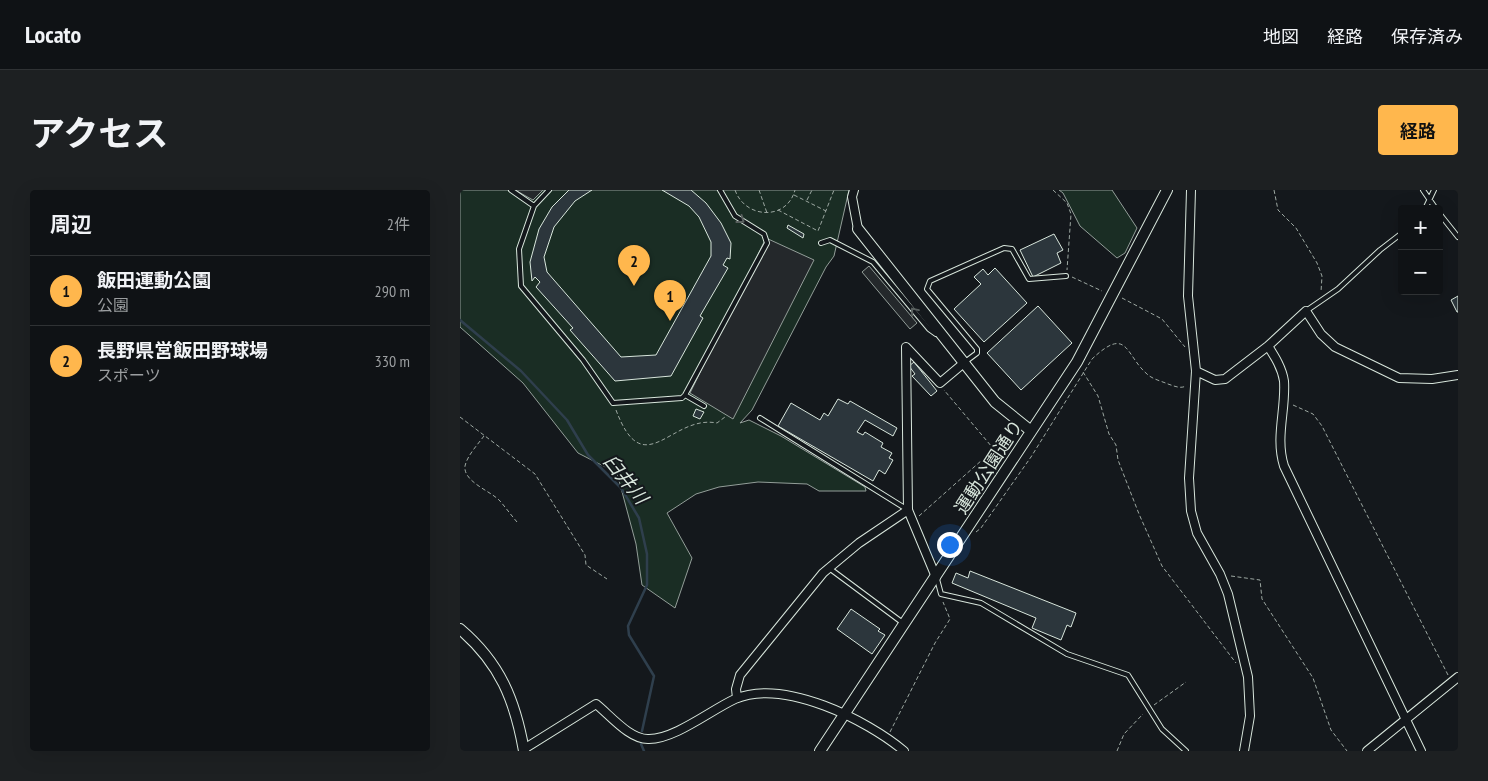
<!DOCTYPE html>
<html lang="ja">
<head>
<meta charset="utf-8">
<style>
  :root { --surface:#0f1215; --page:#1d2022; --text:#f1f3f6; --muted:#9b9ea0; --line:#2f3234; --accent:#ffb74d }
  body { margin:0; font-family:"PT Sans Narrow","Noto Sans JP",sans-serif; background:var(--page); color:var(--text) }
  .controls { position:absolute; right:15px; top:15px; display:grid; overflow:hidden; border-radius:5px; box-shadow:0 5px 20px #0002 }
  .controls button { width:45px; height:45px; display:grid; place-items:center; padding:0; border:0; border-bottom:1px solid var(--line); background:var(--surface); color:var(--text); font:25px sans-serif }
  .you { position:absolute; left:489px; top:354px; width:18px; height:18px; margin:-12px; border:4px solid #fff; border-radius:50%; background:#1a73e8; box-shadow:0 0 0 8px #1a73e833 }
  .badge { display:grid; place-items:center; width:32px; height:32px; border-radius:50%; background:var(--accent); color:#111; font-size:16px; font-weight:700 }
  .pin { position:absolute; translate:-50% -41px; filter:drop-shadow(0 1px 2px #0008) }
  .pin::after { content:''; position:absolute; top:26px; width:18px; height:15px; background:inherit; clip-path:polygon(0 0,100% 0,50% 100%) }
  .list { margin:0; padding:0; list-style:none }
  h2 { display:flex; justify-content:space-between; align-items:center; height:65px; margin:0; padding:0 20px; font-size:21px }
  h2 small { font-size:16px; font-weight:400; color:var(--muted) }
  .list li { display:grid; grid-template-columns:32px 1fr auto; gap:15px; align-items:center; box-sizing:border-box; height:70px; padding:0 20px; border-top:1px solid var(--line) }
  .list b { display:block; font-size:19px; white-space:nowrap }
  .list p { margin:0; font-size:16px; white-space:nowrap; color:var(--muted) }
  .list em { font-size:16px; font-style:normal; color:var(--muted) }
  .map { position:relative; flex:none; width:998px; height:561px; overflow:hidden; border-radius:5px }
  header { display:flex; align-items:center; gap:30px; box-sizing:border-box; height:70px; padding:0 25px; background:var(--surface); border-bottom:1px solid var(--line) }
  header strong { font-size:24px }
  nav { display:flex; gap:28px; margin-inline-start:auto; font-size:18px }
  .intro { display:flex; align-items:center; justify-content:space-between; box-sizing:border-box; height:120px; padding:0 30px }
  h1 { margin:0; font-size:35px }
  .button { padding:12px 22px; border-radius:5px; background:var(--accent); color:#111; font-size:18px; font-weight:700 }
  main { display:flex; gap:30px; padding:0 30px }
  aside { flex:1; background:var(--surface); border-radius:5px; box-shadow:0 5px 20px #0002 }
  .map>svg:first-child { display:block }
  .green { fill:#1a2d24; stroke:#939e99 }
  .parking { fill:#24282b; stroke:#939e99 }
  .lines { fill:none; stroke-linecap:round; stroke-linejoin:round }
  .stream { stroke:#2f3f4d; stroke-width:2.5 }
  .building { fill:#2c363c; stroke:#d8e6dc }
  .lane-casing { stroke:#d8e6dc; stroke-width:6 }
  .street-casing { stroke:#d8e6dc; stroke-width:10 }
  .secondary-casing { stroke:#d8e6dc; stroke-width:12 }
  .path { stroke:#9da8a2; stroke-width:1; stroke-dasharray:4 2.5; stroke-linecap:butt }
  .lane { stroke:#14181c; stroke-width:4 }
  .street { stroke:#14181c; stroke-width:8 }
  .secondary { stroke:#14181c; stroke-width:10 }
  .oneway { stroke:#59605f }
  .labels { text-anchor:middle; stroke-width:4; stroke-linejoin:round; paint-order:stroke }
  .street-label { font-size:18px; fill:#d8e6dc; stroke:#14181c }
  .water-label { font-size:19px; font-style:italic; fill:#d8e6dc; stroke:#14181c }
</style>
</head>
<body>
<header>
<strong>Locato</strong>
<nav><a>地図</a><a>経路</a><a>保存済み</a></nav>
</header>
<div class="intro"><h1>アクセス</h1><a class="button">経路</a></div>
<main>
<aside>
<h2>周辺<small>2件</small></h2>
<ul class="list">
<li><span class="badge">1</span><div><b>飯田運動公園</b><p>公園</p></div><em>290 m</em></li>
<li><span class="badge">2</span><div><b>長野県営飯田野球場</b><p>スポーツ</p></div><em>330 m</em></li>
</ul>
</aside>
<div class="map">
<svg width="998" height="561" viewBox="0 0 998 561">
  <rect width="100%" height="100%" fill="#14181c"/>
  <path class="green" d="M0 0H389L374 66 366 77 292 220 280 233 289 230 321 246 405 297 406 301H359L347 294 298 292 259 297 236 304 207 323 232 368 215 418 182 395 176 354 157 283 118 263 63 193 0 137Z
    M599 0H652L677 38 665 63 657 68 620 36 603 3Z"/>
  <path class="parking" d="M55 0H83L73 10Z
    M306 48 354 70 273 229 230 203Z
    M409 76 457 133 450 139 402 82Z"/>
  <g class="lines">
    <path class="stream" d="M0 130 61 181 107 230 128 265 161 298 179 328 187 364V395L168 436 169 445 194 486 182 541
      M181 554 184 561"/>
  </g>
  <path class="building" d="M109 0H132L115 11 94 37 84 67 87 82 161 167 196 165 251 66V52L239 27 229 16 202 0H231L246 13 261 33 271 53 270 69 267 68 263 75 268 78 240 126 243 128 211 186 155 191 110 140 113 138 76 97 80 92 75 87 72 91 70 72 79 39 92 17Z
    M328 35 344 44 343 48 327 38Z
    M594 44 603 60 597 63 601 73 573 87 560 60Z
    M535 78 567 113 524 152 494 119 521 94 514 87 523 79 528 85Z
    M998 106V122H997L991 110Z
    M578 116 612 153 561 200 527 163Z
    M454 172 477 201 471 206 452 186 455 184 449 176Z
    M378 209 388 214 390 211 437 238 433 246 405 230 397 242 403 245 405 242 423 253 421 257 432 263 429 268 433 270 425 284 419 280 413 291 318 236 331 213 360 230 364 223 368 226Z
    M236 219 244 222 240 229 233 226Z
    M510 381 616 423 611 437 607 435 601 450 572 438 576 428 492 393 496 383 508 388Z
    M391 419 420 439 418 441 425 445 412 464 377 439Z"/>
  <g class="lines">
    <g class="lane-casing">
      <path id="lane" d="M51 0 74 16
        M89 0 74 16 59 59 61 96 123 170 153 213 222 208 225 205 307 53 304 44 275 26 260 0
        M963 0 976 19
        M965 19 974 0
        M979 23 998 47
        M361 53 370 50 413 72 469 139 476 144
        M846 121 878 99 920 60 942 43
        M505 172 517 163V159L467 99 470 91 544 58 552 59 569 89 606 86
        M225 205 244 216
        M300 228 448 320
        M369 378 443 433
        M477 389 481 404 521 413 607 464 668 485 702 539 726 561"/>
    </g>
    <g class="street-casing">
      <path id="street" d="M394 0 392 7 398 39
        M731 0 728 106 736 181 729 288 731 321 737 343 760 384 768 404 788 487 790 526 784 561
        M808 156C815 167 822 178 824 191 826 220 815 247 824 276L961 561
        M736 181 755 190 765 189 808 156 846 121 861 144 875 157 939 188 972 189 998 185
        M476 387 448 320 446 157 480 193 505 172
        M277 508 276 499 280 485 363 383 399 353 448 320
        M64 559 136 514C150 525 170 550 189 549 215 549 251 520 275 509 324 488 407 530 444 561
        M907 561 998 487"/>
    </g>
    <g class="secondary-casing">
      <path id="secondary" d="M398 39 535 212 571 241
        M0 439C40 473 55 510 64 561
        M360 561 617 172 707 0"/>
    </g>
    <path class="path" d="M275 0C285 29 327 31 335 0
      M299 0 307 23
      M593 0 607 13 611 24 607 80
      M814 0 818 20 836 38 857 73 862 86 861 102
      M334 5 366 21
      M347 10 352 0
      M318 20 358 41 374 0
      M612 87 642 101
      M662 108 702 129 725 157
      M623 182 638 206 649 244 656 255 658 270 679 324 702 376 776 473
      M833 215 853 224 862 236 988 485
      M156 220C184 295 211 224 257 233L265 227
      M0 227 75 284 125 365 126 375 147 389
      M24 246C18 254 7 266 5 276 3 292 31 301 40 311 46 318 51 325 57 332
      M459 326 531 262 532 257 484 200
      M516 342 521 338 571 267 632 169C668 135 665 165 687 184 692 189 701 191 708 194 714 196 720 199 726 196
      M771 386 800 390 802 409 853 488 871 540 887 561
      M694 515 726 492
      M430 542 475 453 490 429 483 412
      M657 561 664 544 683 524"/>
    <use href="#lane" class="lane"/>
    <use href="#street" class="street"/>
    <use href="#secondary" class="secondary"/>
  </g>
  <defs><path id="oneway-chevron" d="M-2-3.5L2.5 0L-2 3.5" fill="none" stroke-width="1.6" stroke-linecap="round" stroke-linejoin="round" transform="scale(1.25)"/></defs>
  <g class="oneway">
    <use href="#oneway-chevron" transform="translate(281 30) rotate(36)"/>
    <use href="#oneway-chevron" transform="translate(454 121) rotate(-130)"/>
  </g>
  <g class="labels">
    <g class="street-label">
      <text transform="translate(529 277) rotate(-57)" y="6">運動公園通り</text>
    </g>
    <g class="water-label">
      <text transform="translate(166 289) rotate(51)" y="7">臼井川</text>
    </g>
  </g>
</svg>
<div class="controls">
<button>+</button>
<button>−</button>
</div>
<div class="you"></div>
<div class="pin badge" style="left:210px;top:131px">1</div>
<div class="pin badge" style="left:174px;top:96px">2</div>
</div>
</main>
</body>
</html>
